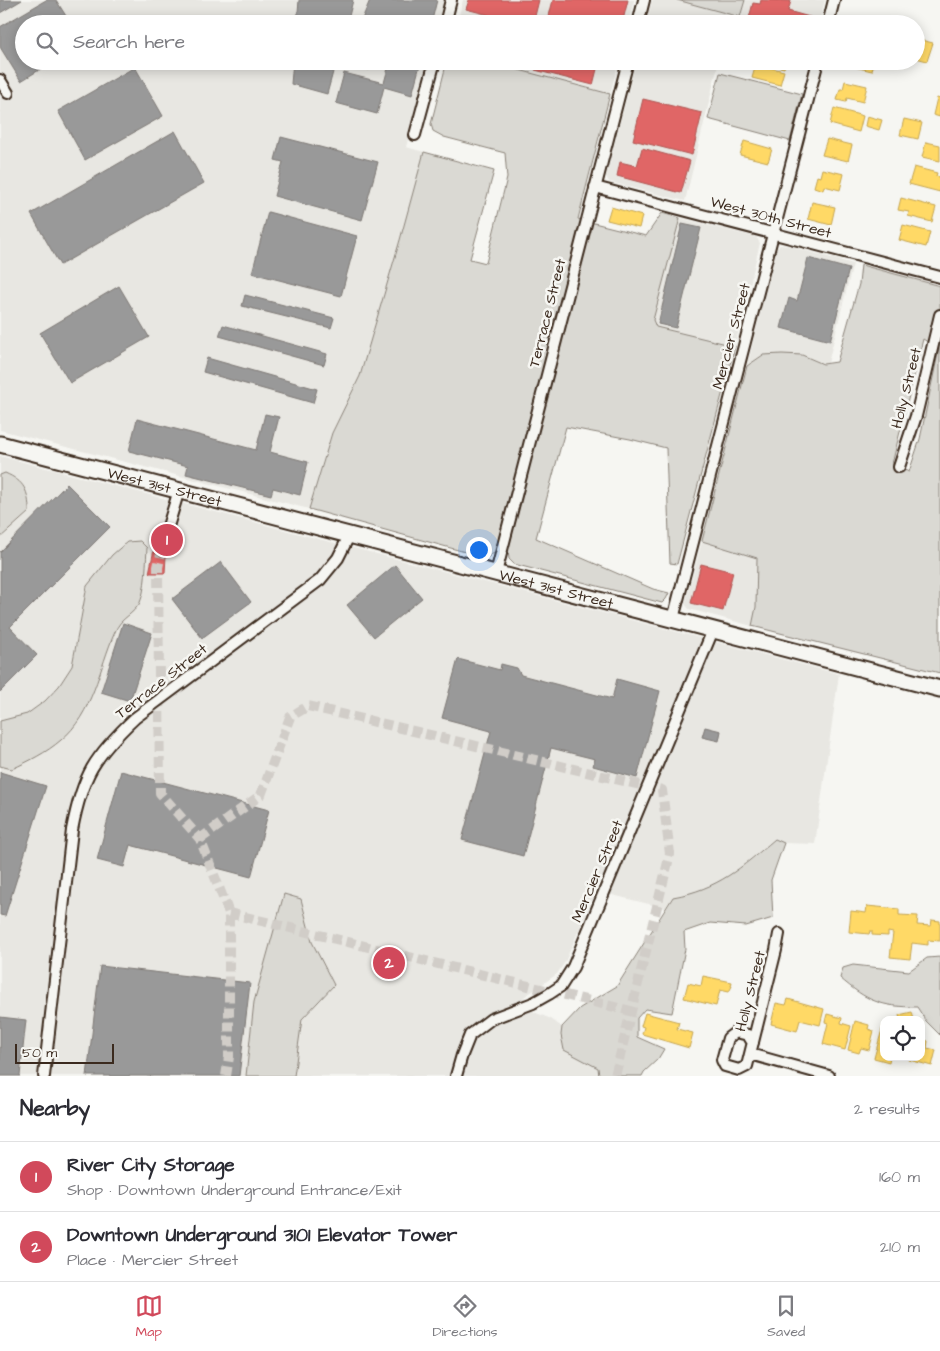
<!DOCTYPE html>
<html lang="en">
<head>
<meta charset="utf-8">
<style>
  :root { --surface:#fff; --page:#f7f7f7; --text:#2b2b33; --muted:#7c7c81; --line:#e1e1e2; --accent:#d1495b }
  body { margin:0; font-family:"Architects Daughter",sans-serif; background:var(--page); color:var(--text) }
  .controls { position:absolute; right:15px; bottom:15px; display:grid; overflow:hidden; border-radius:10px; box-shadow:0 2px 12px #0003 }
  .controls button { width:45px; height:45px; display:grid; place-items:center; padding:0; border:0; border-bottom:1px solid var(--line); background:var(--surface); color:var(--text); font:25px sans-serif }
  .scale { position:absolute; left:15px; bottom:12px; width:99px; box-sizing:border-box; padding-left:5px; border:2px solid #3b2a1e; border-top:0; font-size:14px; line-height:18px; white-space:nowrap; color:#3b2a1e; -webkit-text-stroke:4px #f6f6f2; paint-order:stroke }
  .you { position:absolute; left:478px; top:549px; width:18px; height:18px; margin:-12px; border:4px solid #fff; border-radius:50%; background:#1a73e8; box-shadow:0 0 0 8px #1a73e833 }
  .badge { display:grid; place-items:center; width:32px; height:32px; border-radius:50%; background:var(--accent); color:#fff; font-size:16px; font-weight:700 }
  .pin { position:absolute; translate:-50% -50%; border:2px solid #fff; box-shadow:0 1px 5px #0006 }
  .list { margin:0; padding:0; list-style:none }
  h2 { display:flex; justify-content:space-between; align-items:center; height:65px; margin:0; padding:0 20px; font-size:21px }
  h2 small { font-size:16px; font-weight:400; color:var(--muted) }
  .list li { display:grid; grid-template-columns:32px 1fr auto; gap:15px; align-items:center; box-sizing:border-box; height:70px; padding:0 20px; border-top:1px solid var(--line) }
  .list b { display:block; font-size:19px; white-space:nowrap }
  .list p { margin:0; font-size:16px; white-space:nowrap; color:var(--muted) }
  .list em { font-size:16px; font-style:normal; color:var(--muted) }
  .icon { flex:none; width:28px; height:28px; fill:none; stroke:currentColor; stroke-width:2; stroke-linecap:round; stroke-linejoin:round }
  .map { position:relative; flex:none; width:940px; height:1076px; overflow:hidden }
  .search { position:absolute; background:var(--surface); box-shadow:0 2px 12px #0003; left:15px; right:15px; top:15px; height:55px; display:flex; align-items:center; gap:12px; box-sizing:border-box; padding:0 18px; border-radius:28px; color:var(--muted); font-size:19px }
  .sheet { height:205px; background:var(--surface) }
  nav { display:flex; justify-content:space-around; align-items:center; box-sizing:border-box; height:70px; border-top:1px solid var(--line); background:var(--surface); font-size:14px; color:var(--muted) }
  nav a { display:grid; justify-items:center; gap:2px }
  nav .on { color:var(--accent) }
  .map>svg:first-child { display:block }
  .built { fill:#e8e7e2 }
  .green { fill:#dad9d3; stroke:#8a8278; fill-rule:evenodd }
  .homes { fill:#ffd966; stroke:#c4a450 }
  .shops { fill:#e06666; stroke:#ae5450 }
  .public { fill:#76a5af; stroke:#648084 }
  .industry { fill:#999; stroke:#7d7874 }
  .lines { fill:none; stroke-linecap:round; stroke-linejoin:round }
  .minor-tunnel { stroke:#d1cdc8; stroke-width:10; stroke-dasharray:10 5; stroke-linecap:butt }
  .minor-casing { stroke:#3b2a1e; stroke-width:14 }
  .secondary-casing { stroke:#3b2a1e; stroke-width:19 }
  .minor { stroke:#f6f6f2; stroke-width:10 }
  .secondary { stroke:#f6f6f2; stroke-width:15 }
  .labels { text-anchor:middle; stroke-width:5; stroke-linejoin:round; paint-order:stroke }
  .street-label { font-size:15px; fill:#3b2a1e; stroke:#f6f6f2 }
</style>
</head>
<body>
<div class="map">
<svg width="940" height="1076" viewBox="0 0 940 1076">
  <rect width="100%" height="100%" fill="#f6f6f2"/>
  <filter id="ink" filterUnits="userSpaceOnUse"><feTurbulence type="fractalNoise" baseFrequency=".02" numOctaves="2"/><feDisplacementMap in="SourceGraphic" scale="10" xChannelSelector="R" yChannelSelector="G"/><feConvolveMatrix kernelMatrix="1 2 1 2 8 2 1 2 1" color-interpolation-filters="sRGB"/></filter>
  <g filter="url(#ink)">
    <path class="built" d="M0 0H445L439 24H24V61H429L406 147 424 152 400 240 360 376 332 433 309 509 0 430Z
      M463 0H634L628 24H457Z
      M652 0H677L740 17 745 0H825L819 24H745L730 20 729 24H646Z
      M485 61H619L610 94Z
      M636 61H719L685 201 609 182 606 176Z
      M680 218 756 237 760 243 735 346 656 327 653 320Z
      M780 245 790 246 853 264 828 363 823 364 802 355H763L747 366 776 249Z
      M0 456 839 674 815 844 784 843 775 839 731 875 718 883 702 891 673 897 665 908 596 891 565 962 557 974 524 997 534 1012 551 1019 562 1027 561 1035 564 1050 599 1068V1076H294L302 1019 334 985 312 942 301 899 285 894 254 1002 246 1076H0V766L12 769 91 697 115 630 123 618 138 606 82 611 72 666 59 686 45 701 27 714 0 721V538L29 512V498L18 479 5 473 0 475Z
      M702 541 757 557 756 607 752 626 689 609 685 604Z"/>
    <path class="green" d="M677 0H745L740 17Z
      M447 61H485L610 94 578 219 646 236 662 213 680 218 653 320 656 327 735 346 677 564 670 563 666 448 630 439 566 427 536 538 653 589 669 593 666 599 662 603 514 564 509 559 508 550 560 347 550 343 495 552 487 558 309 509 332 433 360 376 400 240 424 152 494 171 470 259 486 263 507 178 505 153 444 137 433 131 431 124Z
      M720 73 802 94 790 141 708 119Z
      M861 265 940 286V673L752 626 756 607 757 558 702 541 747 366 763 355 782 354 802 355 823 364 837 362 859 284ZM923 339 939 349 920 439 909 472 892 464Z
      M5 473C24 481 29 491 29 512L0 538V475Z
      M140 541 147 548C146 561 146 598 137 607 129 617 120 619 115 632 99 668 93 714 61 740 46 753 29 761 12 769L0 766V721L27 714 45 701 59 686 72 666 87 586 112 555 127 542Z
      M775 839 784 843 771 880 773 918 746 926 710 923 684 932 685 949 672 1013 645 1009 637 1018V1037L664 1049 658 1059 644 1072 642 1076H599L598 1068 564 1050 561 1035 562 1027 580 1008 617 986 673 897C718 889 741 868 775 839Z
      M284 894 301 899 312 942 334 985 302 1019 294 1076H246L254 1002Z
      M940 957V1035L926 1021 917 1007C881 1007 867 1001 840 978L843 968 853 965 909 971 927 958Z"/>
    <path class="homes" d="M921 40 933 43 927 61 916 58Z
      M764 61H786L784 68 763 63Z
      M847 61H874L872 71 846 65Z
      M756 64 784 71 780 85 752 78Z
      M845 81 867 86 863 102 847 98 846 102 837 100 840 89H843Z
      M937 98 940 99V117L933 115Z
      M834 108 863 116 859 132 830 124Z
      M867 116 882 120 879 130 865 126Z
      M904 119 922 123 918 139 900 135Z
      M827 139 852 145 848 161 822 155Z
      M744 141 772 149 768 162 740 155Z
      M926 142 940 145V161L922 157Z
      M914 167 937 173 936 176 940 177V192L909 184Z
      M822 169 844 174 840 190 824 186 823 190 814 187 817 176 820 177Z
      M901 198 936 207 932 222 908 216 909 212 898 210Z
      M812 202 835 207 831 225 808 219Z
      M611 207 642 216 639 228 607 220Z
      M903 225 930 232 926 247 899 240Z
      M867 906 899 909V915L918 916 917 925 931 926 932 920 940 921V941L928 940V945L912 943 910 959 890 957 893 933 888 932V936L872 935V931H870L869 934 849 932 851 911 866 913Z
      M703 976 732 982 731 986H732L729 992 720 990 716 1006 684 998 688 983 701 986Z
      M788 999 824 1009 820 1025 800 1020 797 1031 771 1024 776 1003 786 1005Z
      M912 1012 914 1020H900L899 1015Z
      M645 1013 679 1022 677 1029 693 1033 689 1048 642 1034 644 1027 641 1026Z
      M827 1014 842 1018 841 1023 851 1026 845 1050 823 1044 828 1023 825 1022Z
      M855 1021 869 1025 868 1029 874 1031 869 1050 861 1048 859 1053 848 1050Z
      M883 1026 884 1057H890L889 1062 874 1058Z
      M921 1039 928 1041 927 1048 936 1050 932 1066 909 1060V1057H921Z"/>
    <path class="shops" d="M469 0H539L533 24H487L489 15 466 9Z
      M553 0H628L622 24H547Z
      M761 0 791 1 788 11 813 18 811 24H754L748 22 753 3 760 4Z
      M537 61H599L593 85 535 70Z
      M643 99 702 113 692 155 633 140Z
      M642 148 690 161 681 193 617 176 620 162 637 166Z
      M158 531 173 535 166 556 165 573H149Z
      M701 564 733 572 723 611 691 603Z"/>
    <path class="public" d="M382 958 398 962 397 968 380 964Z"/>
    <path class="industry" d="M0 0H22L0 13Z
      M46 0H56L71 24H24V61H54L21 81 0 47V27Z
      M299 0H353L347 24H297Z
      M370 0H437L431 24H360Z
      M293 61H336L327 94 291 84Z
      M349 61H372L369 70 349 63Z
      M390 61H421L412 95 384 87 377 114 336 103 344 73 384 83Z
      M135 67 163 116 85 160 58 111Z
      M175 131 204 183 60 265 31 214Z
      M281 137 378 162 362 220 274 196 283 162 275 160Z
      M268 212 357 236 341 296 252 273Z
      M682 224 701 228 676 328 658 324Z
      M808 258 849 269 830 341 781 328 789 298 797 301Z
      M119 286 149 337 70 383 40 333Z
      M245 295 334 318 331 328 242 306Z
      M223 325 327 354 324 365 219 336Z
      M207 358 317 389 313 403 203 372Z
      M265 414 279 417 270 452 308 462 300 495 273 488 271 495 186 474 188 466 129 451 137 419 256 450Z
      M67 484 110 527 10 627 37 655 0 692V552Z
      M221 562 251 602 202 638 172 599Z
      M395 565 422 598 374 637 347 605Z
      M123 623 152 633 130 701 101 692Z
      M458 659 500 670 501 664 517 668 521 675 612 699 617 679 660 691 637 778 593 766 595 759 551 748 523 856 462 840 491 731 442 718Z
      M705 727 721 731 719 741 702 737Z
      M121 771 269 810 251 877 130 845 124 867 97 860Z
      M0 772 46 786 5 916 0 915Z
      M100 966 250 983 239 1076H87Z
      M0 1017 26 1020 20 1076H0Z"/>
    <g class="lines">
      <path class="minor-tunnel" d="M166 533 158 567 160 793 200 839 229 913V1057L226 1076
        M200 839 261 795 290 717 308 706 662 790 670 854 615 1076
        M229 913 631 1011"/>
      <g class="minor-casing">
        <path id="minor" d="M445 24 451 0
          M638 24 644 0
          M828 24 834 0
          M0 80 8 93
          M415 135 435 61
          M595 187 940 277
          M899 467 916 416 940 315
          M166 533 179 490
          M496 573 628 61
          M673 619 818 61
          M753 1043 748 1035 736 1032 728 1038 722 1060 725 1066 739 1070 747 1066 776 950 779 934
          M750 1054 829 1076
          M44 1076 72 830C76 809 81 787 92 768 103 749 119 733 135 718L320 580 338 558 350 534
          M456 1076 462 1055 470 1035 491 1019 533 1003 549 994 561 986 573 967 713 630"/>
      </g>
      <g class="secondary-casing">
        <g id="secondary">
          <path id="s1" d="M0 444 940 689"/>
        </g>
      </g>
      <use href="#minor" class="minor"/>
      <use href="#secondary" class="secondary"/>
    </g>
  </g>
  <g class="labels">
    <g class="street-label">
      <text transform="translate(771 217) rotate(15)" y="5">West 30th Street</text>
      <text transform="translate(547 313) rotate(-76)" y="5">Terrace Street</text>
      <text transform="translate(731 336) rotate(-75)" y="5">Mercier Street</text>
      <text transform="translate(906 388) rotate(-76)" y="5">Holly Street</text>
      <text dy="5" stroke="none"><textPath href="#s1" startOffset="170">West 31st Street</textPath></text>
      <text dy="5" stroke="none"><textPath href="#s1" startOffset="575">West 31st Street</textPath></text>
      <text transform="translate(161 681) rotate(-38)" y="5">Terrace Street</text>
      <text transform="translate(597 871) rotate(-67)" y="5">Mercier Street</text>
      <text transform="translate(750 991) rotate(-76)" y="5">Holly Street</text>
    </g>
  </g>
</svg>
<div class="controls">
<button><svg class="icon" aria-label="locate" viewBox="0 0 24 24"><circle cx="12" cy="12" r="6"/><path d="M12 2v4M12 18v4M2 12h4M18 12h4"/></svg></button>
</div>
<div class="scale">50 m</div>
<div class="you"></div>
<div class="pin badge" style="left:167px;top:540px">1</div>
<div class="pin badge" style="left:389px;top:963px">2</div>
<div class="search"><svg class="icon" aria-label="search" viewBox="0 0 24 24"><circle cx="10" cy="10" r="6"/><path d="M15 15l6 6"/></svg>Search here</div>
</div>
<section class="sheet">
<h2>Nearby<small>2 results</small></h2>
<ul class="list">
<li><span class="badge">1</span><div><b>River City Storage</b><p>Shop · Downtown Underground Entrance/Exit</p></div><em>160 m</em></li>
<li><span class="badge">2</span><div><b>Downtown Underground 3101 Elevator Tower</b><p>Place · Mercier Street</p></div><em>210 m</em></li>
</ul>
</section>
<nav>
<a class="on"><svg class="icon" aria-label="map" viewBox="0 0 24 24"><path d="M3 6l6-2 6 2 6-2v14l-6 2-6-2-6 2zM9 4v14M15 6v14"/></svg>Map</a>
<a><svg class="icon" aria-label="directions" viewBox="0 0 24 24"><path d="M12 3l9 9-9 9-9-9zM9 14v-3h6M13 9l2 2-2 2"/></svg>Directions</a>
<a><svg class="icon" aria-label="saved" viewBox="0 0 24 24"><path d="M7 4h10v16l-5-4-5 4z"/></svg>Saved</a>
</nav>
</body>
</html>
